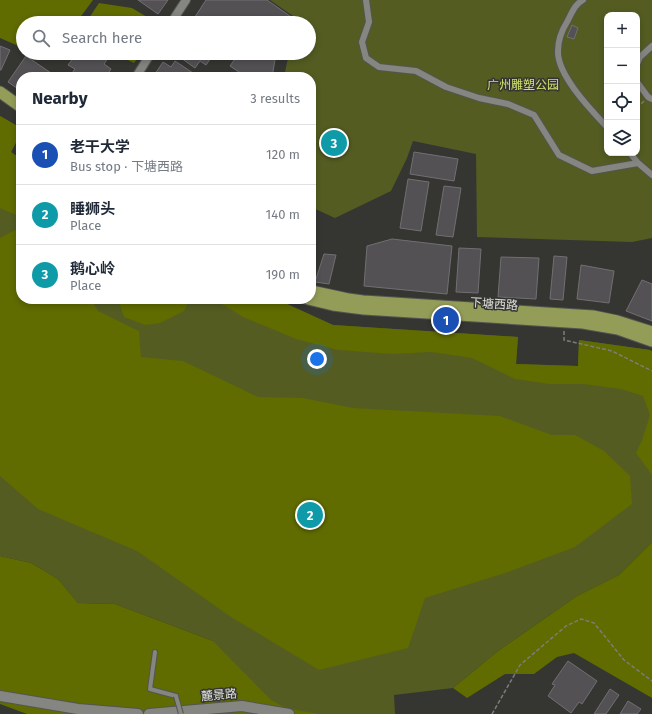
<!DOCTYPE html>
<html lang="en">
<head>
<meta charset="utf-8">
<style>
  :root { --surface:#fff; --page:#f6f6f7; --text:#1f2937; --muted:#747a83; --line:#e0e1e3; --accent:#0b8043 }
  body { margin:0; font-family:"Fira Sans","Noto Sans SC",sans-serif; background:var(--page); color:var(--text) }
  .controls { position:absolute; right:12px; top:12px; display:grid; overflow:hidden; border-radius:8px; box-shadow:0 2px 6px #0003 }
  .controls button { width:36px; height:36px; display:grid; place-items:center; padding:0; border:0; border-bottom:1px solid var(--line); background:var(--surface); color:var(--text); font:20px sans-serif }
  .you { position:absolute; left:317px; top:359px; width:14px; height:14px; margin:-10px; border:3px solid #fff; border-radius:50%; background:#1a73e8; box-shadow:0 0 0 6px #1a73e833 }
  .badge { display:grid; place-items:center; width:26px; height:26px; border-radius:50%; background:var(--accent); color:#fff; font-size:13px; font-weight:700 }
  .pin { position:absolute; translate:-50% -50%; border:2px solid #fff; box-shadow:0 1px 4px #0006 }
  .list { margin:0; padding:0; list-style:none }
  h2 { display:flex; justify-content:space-between; align-items:center; height:52px; margin:0; padding:0 16px; font-size:17px }
  h2 small { font-size:13px; font-weight:400; color:var(--muted) }
  .list li { display:grid; grid-template-columns:26px 1fr auto; gap:12px; align-items:center; box-sizing:border-box; height:60px; padding:0 16px; border-top:1px solid var(--line) }
  .list b { display:block; font-size:15px; white-space:nowrap }
  .list p { margin:0; font-size:13px; white-space:nowrap; color:var(--muted) }
  .list em { font-size:13px; font-style:normal; color:var(--muted) }
  .icon { flex:none; width:22px; height:22px; fill:none; stroke:currentColor; stroke-width:2; stroke-linecap:round; stroke-linejoin:round }
  .map { position:relative; flex:none; width:652px; height:714px; overflow:hidden }
  .search { position:absolute; background:var(--surface); box-shadow:0 2px 6px #0003; left:16px; top:16px; width:300px; height:44px; display:flex; align-items:center; gap:10px; box-sizing:border-box; padding:0 14px; border-radius:22px; color:var(--muted); font-size:15px }
  .panel { position:absolute; background:var(--surface); box-shadow:0 2px 6px #0003; left:16px; top:72px; width:300px; height:232px; border-radius:16px }
  .map>svg:first-child { display:block }
  .green { fill:#545c22; fill-rule:evenodd }
  .forest { fill:#606b00 }
  .building { fill:#545155; stroke:#726f73 }
  .lines { fill:none; stroke-linecap:round; stroke-linejoin:round }
  .service-casing { stroke:#545551; stroke-width:6 }
  .pedestrian-casing { stroke:#545551; stroke-width:8 }
  .minor-casing { stroke:#545551; stroke-width:10 }
  .tertiary-casing { stroke:#545551; stroke-width:12 }
  .trunk-casing { stroke:#545551; stroke-width:13 }
  .path { stroke:#7c7d7a; stroke-width:1.5; stroke-dasharray:4 2; stroke-linecap:butt }
  .service { stroke:#858681; stroke-width:4 }
  .pedestrian { stroke:#858681; stroke-width:6 }
  .minor { stroke:#858681; stroke-width:8 }
  .tertiary { stroke:#858681; stroke-width:10 }
  .trunk { stroke:#949d58; stroke-width:11 }
  .service-bridge-casing { stroke:#545551; stroke-width:6; stroke-linecap:butt }
  .service-bridge { stroke:#858681; stroke-width:4 }
  .labels { text-anchor:middle; stroke-width:3; stroke-linejoin:round; paint-order:stroke }
  .park-label { font-size:12px; fill:#d1e26b; stroke:#353632 }
  .street-label { font-size:12px; fill:#e0e1de; stroke:#353632 }
</style>
</head>
<body>
<div class="map">
<svg width="652" height="714" viewBox="0 0 652 714">
  <rect width="100%" height="100%" fill="#353632"/>
  <path class="green" d="M270 0H652V238L632 242 477 237 476 154 413 141 407 158 391 191 335 218 311 207V77H284L289 53H309V23H303ZM607 15H637V153H607Z
    M0 116 21 128V133L11 152 21 159V299H276L333 325 518 337 516 364 578 366 579 340 650 350 652 357V542L619 575 577 596 498 651 453 688 394 695 395 714H236L213 641 115 604 78 603 58 579 31 563 0 556Z"/>
  <path class="forest" d="M0 0H93L76 23H23V48L0 38Z
    M99 3 132 8 157 23H87L89 18Z
    M113 53H141L134 63Z
    M0 116 21 128V133L11 152 21 159V217L0 208Z
    M15 230 21 233V299H91L98 311 139 331 141 357 183 361 258 397 303 398 353 408 500 416 552 435H575L604 451 630 476 632 504 575 547 505 573 425 598 408 648 319 670 231 617 137 551 38 509 0 476V238Z
    M118 299H190L184 311 160 323 145 325 124 317Z
    M214 299H276L333 325 518 337 516 364 578 366 579 340 650 350 652 351V475L636 453 642 440 650 415 643 396 621 389 583 384H549L515 379 472 358 431 352 393 354 338 350 296 339 243 317Z
    M652 542V698L574 653 557 657 534 674H505L467 698 453 688 498 651 577 596 619 575Z
    M0 556 31 563 58 579 78 603 115 604 213 641 271 700 286 708 319 714H27L0 704Z"/>
  <path class="building" d="M138 0H168L158 14Z
    M206 0H267L300 23H191Z
    M572 25 578 28 574 39 567 37Z
    M0 46 10 50 1 70H0Z
    M77 53H81L84 55 85 53H101L108 58 104 64 111 69 106 77H69L75 69 68 65Z
    M174 53H210L213 55 206 65 200 61 195 68Z
    M239 53H265L275 60 272 77H244L245 76 230 66Z
    M26 56 51 73 48 77H21V91L8 82Z
    M175 61 196 75 194 77H153L163 62 171 67Z
    M414 152 458 159 454 181 410 174Z
    M408 179 429 182 421 231 400 228Z
    M444 186 461 188 453 237 436 235Z
    M392 239 452 246 447 294 364 286 367 246Z
    M459 248 481 249 478 293 456 292Z
    M324 254 336 255 329 284 315 282Z
    M554 256 567 257 563 300 550 299Z
    M501 257 539 258 536 299 498 297Z
    M581 265 614 271 609 303 577 299Z
    M642 280 652 284V321L626 311Z
    M568 661 597 681 582 704 579 702 571 713 548 696 555 685 552 684Z
    M610 689 619 695 606 714H594Z
    M628 701 641 709 637 714H620Z"/>
  <g class="lines">
    <g class="service-casing">
      <path id="service" d="M155 652 150 689 176 696"/>
    </g>
    <g class="pedestrian-casing">
      <path id="pedestrian" d="M366 0 369 22 362 42 366 58 379 67 416 71 446 87 479 98 508 104 534 115 559 155 592 171 638 163
        M583 0C574 5 572 13 567 22 562 30 558 41 558 51 557 75 591 110 607 127
        M637 64 640 57 652 46
        M637 82 648 97 652 99
        M630 153 638 163 652 175"/>
    </g>
    <g class="minor-casing">
      <path id="minor" d="M171 23 186 0
        M136 77 151 53"/>
    </g>
    <g class="tertiary-casing">
      <path id="tertiary" d="M0 696 78 709 138 714
        M149 714 242 706 289 714"/>
    </g>
    <g class="trunk-casing">
      <path id="trunk" d="M0 92 21 107
        M311 291 348 299 363 301 593 316 617 321 652 332
        M308 299 333 305 364 309 583 323 618 329 652 341"/>
    </g>
    <path class="path" d="M637 108 644 101
      M564 331V340L612 351 652 371
      M492 714 520 665 566 626 581 619 594 623 624 660 652 681"/>
    <use href="#service" class="service"/>
    <use href="#pedestrian" class="pedestrian"/>
    <use href="#minor" class="minor"/>
    <use href="#tertiary" class="tertiary"/>
    <use href="#trunk" class="trunk"/>
    <g class="service-bridge-casing">
      <path id="service-bridge" d="M176 696 181 714"/>
    </g>
    <use href="#service-bridge" class="service-bridge"/>
  </g>
  <g class="labels">
    <g class="park-label">
      <text x="523" y="89">广州雕塑公园</text>
    </g>
    <g class="street-label">
      <text transform="translate(494 304) rotate(4)" y="4">下塘西路</text>
      <text transform="translate(219 695) rotate(-5)" y="4">麓景路</text>
    </g>
  </g>
</svg>
<div class="controls">
<button>+</button>
<button>−</button>
<button><svg class="icon" aria-label="locate" viewBox="0 0 24 24"><circle cx="12" cy="12" r="6"/><path d="M12 2v4M12 18v4M2 12h4M18 12h4"/></svg></button>
<button><svg class="icon" aria-label="layers" viewBox="0 0 24 24"><path d="M12 4l9 5-9 5-9-5zM3 14l9 5 9-5"/></svg></button>
</div>
<div class="you"></div>
<div class="pin badge" style="left:446px;top:320px;background:#1a4fb4">1</div>
<div class="pin badge" style="left:310px;top:515px;background:#0f9aa8">2</div>
<div class="pin badge" style="left:334px;top:143px;background:#0f9aa8">3</div>
<div class="search"><svg class="icon" aria-label="search" viewBox="0 0 24 24"><circle cx="10" cy="10" r="6"/><path d="M15 15l6 6"/></svg>Search here</div>
<section class="panel">
<h2>Nearby<small>3 results</small></h2>
<ul class="list">
<li><span class="badge" style="background:#1a4fb4">1</span><div><b>老干大学</b><p>Bus stop · 下塘西路</p></div><em>120 m</em></li>
<li><span class="badge" style="background:#0f9aa8">2</span><div><b>睡狮头</b><p>Place</p></div><em>140 m</em></li>
<li><span class="badge" style="background:#0f9aa8">3</span><div><b>鹅心岭</b><p>Place</p></div><em>190 m</em></li>
</ul>
</section>
</div>
</body>
</html>
